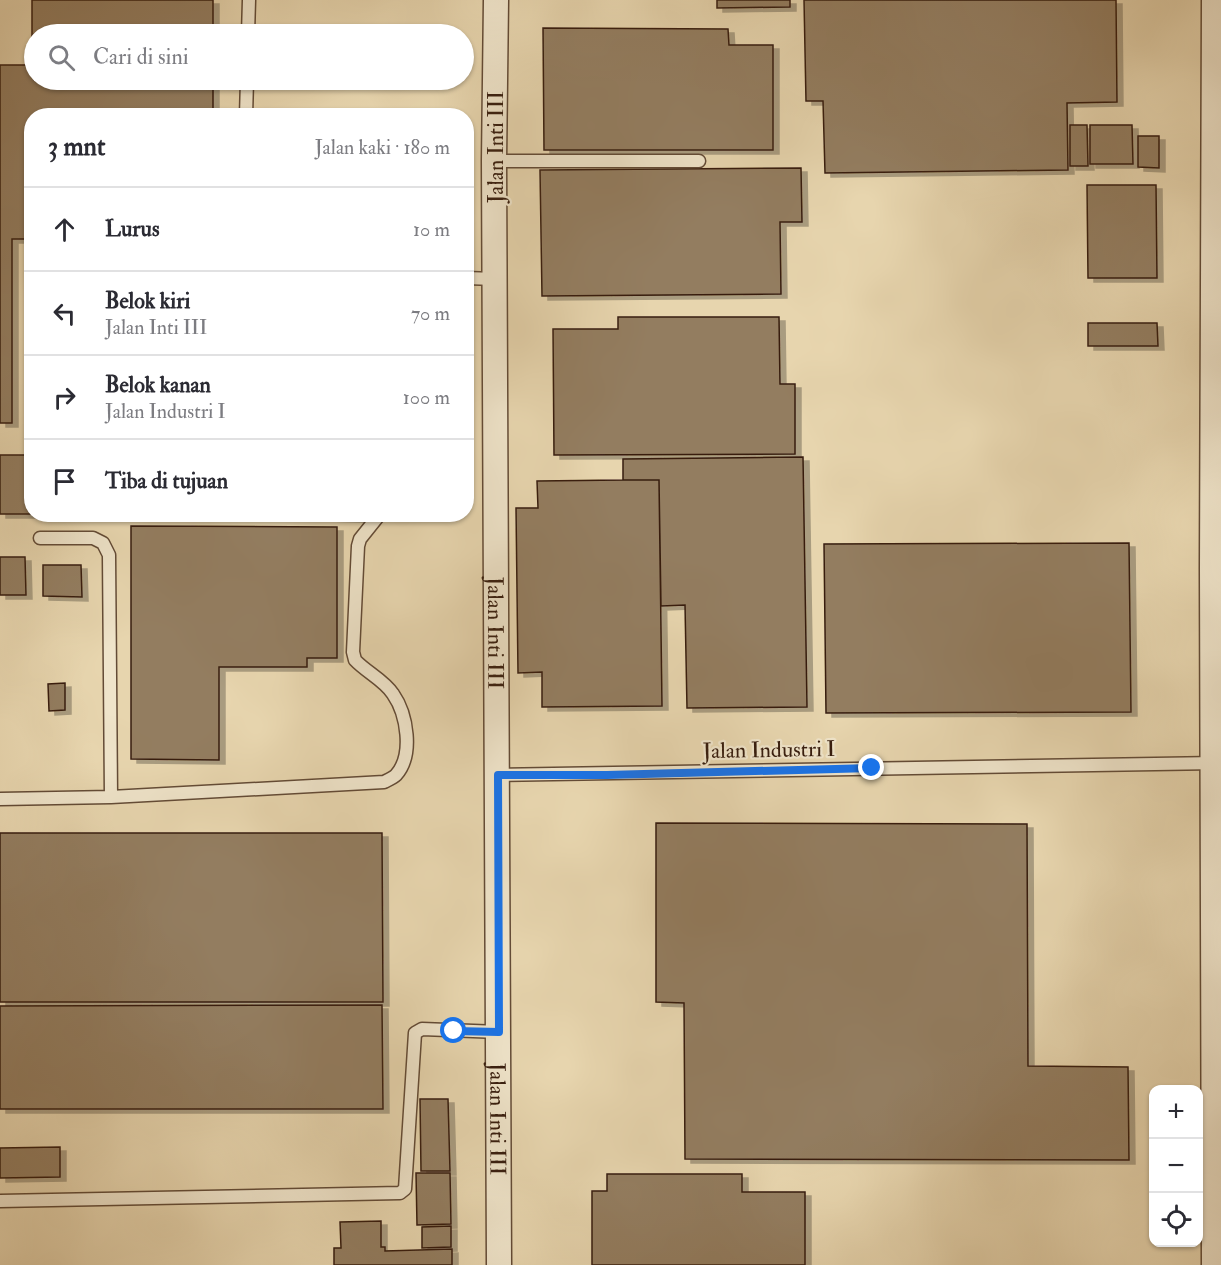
<!DOCTYPE html>
<html lang="id">
<head>
<meta charset="utf-8">
<style>
  :root { --surface:#fff; --page:#f2f2f3; --text:#2b2b33; --muted:#7c7c81; --line:#e1e1e2 }
  body { margin:0; font-family:"IM FELL Double Pica",serif; background:var(--page); color:var(--text) }
  .controls { position:absolute; right:18px; bottom:18px; display:grid; overflow:hidden; border-radius:12px; box-shadow:0 2px 4px #0004 }
  .controls button { width:54px; height:54px; display:grid; place-items:center; padding:0; border:0; border-bottom:2px solid var(--line); background:var(--surface); color:var(--text); font:30px sans-serif }
  .stop { position:absolute; width:18px; height:18px; margin:-14px; border:4px solid #1a73e8; border-radius:50%; background:#fff }
  .stop.end { background:#1a73e8; border-color:#fff; box-shadow:0 2px 6px #0008 }
  .list { margin:0; padding:0; list-style:none }
  h2 { display:flex; justify-content:space-between; align-items:center; height:78px; margin:0; padding:0 24px; font-size:26px }
  h2 small { font-size:20px; font-weight:400; color:var(--muted) }
  .list li { display:grid; grid-template-columns:39px 1fr auto; gap:18px; align-items:center; box-sizing:border-box; height:84px; padding:0 24px; border-top:2px solid var(--line) }
  .list b { display:block; font-size:22px; white-space:nowrap }
  .list p { margin:0; font-size:20px; white-space:nowrap; color:var(--muted) }
  .list em { font-size:20px; font-style:normal; color:var(--muted) }
  .icon { flex:none; width:33px; height:33px; fill:none; stroke:currentColor; stroke-width:2; stroke-linecap:round; stroke-linejoin:round }
  .map { position:relative; flex:none; width:1221px; height:1265px; overflow:hidden }
  .search { position:absolute; background:var(--surface); box-shadow:0 2px 4px #0004; left:24px; top:24px; width:450px; height:66px; display:flex; align-items:center; gap:15px; box-sizing:border-box; padding:0 21px; border-radius:33px; color:var(--muted); font-size:22px }
  .panel { position:absolute; background:var(--surface); box-shadow:0 2px 4px #0004; left:24px; top:108px; width:450px; height:414px; border-radius:24px }
  .map>svg:first-child { display:block }
  .building { fill:#937d61; stroke:#371d0e; stroke-width:1.5; filter:url(#shadow) }
  .lines { fill:none; stroke-linecap:round; stroke-linejoin:round }
  .service-casing { stroke:#634b36; stroke-width:15 }
  .minor-casing { stroke:#634b36; stroke-width:27 }
  .service { stroke:#efe4ca; stroke-width:12 }
  .minor { stroke:#efe4ca; stroke-width:24 }
  .route { stroke:#1a73e8; stroke-width:8 }
  .labels { text-anchor:middle; stroke-width:4.5; stroke-linejoin:round; paint-order:stroke }
  .street-label { font-size:22px; fill:#371d0e; stroke:#efe4ca }
</style>
</head>
<body>
<div class="map">
<svg width="1221" height="1265" viewBox="0 0 1221 1265">
  <defs>
    <filter id="shadow"><feDropShadow dx="6" dy="4" stdDeviation="0" flood-color="#0004"/></filter>
  </defs>
  <rect width="100%" height="100%" fill="#e7d5ae"/>
  <filter id="stains"><feTurbulence type="fractalNoise" baseFrequency=".00333" numOctaves="4"/><feColorMatrix values="0 0 0 0 .2 0 0 0 0 .09 0 0 0 0 .02 0 0 0 .5 -.17"/></filter>
  <radialGradient id="worn" r=".72"><stop offset=".6" stop-color="#630" stop-opacity="0"/><stop offset="1" stop-color="#630" stop-opacity=".3"/></radialGradient>
  <path class="building" d="M32 0H213V34H34V80H213V116H32V239H12V423H0V65H32Z
    M717 0H790V7L717 8Z
    M804 0H1116L1117 102 1067 103 1068 170 825 173 823 101H806Z
    M543 28 728 29 729 45H773V150H544Z
    M1070 125H1087L1088 166H1070Z
    M1090 125H1132L1133 164H1090Z
    M1138 136H1159V168L1138 167Z
    M801 168 802 222H780L781 294 542 296 540 170Z
    M1087 185H1156L1157 278H1088Z
    M618 317H779L780 384H795V454L554 455 553 329H618Z
    M1088 323H1157L1158 346H1088Z
    M0 455H32V514H0Z
    M803 457 807 707 687 708 685 605 661 606 659 480H623V459Z
    M623 480H659L662 706 542 707V672L518 673 516 508H538L537 481Z
    M110 514H315V516Z
    M321 514H358V518L321 517Z
    M131 526 337 527V658H307V667H219V760L131 759Z
    M1129 543 1131 712 826 713 824 544Z
    M0 557H25L26 595H0Z
    M43 565H81L82 597 43 596Z
    M65 683V710L49 711 48 684Z
    M656 823 1027 824 1028 1066 1128 1067 1129 1160 685 1159 684 1003 656 1002Z
    M0 833H382L383 1002H0Z
    M382 1005 383 1109H0V1006Z
    M420 1099H448L450 1171H421Z
    M60 1147V1177L0 1178V1148Z
    M416 1173H450L451 1224 417 1225Z
    M607 1174H742V1192H805V1265H592V1191H607Z
    M381 1221V1247H385V1251L452 1249V1265H334V1248H341L340 1222Z
    M451 1226V1247L422 1248V1227Z"/>
  <g class="lines">
    <g class="service-casing">
      <path id="service" d="M248 34 249 0
        M246 116 247 80
        M494 161H699
        M466 278 495 279
        M40 538H93L103 543 109 555 111 797
        M498 775 1217 763
        M0 799 111 797 384 782C388 780 393 778 396 775 414 755 407 714 393 694 384 680 366 672 355 660L353 652 358 546 360 539 380 514
        M0 1201 400 1193 405 1189 415 1033 422 1029 499 1032"/>
    </g>
    <g class="minor-casing">
      <g id="minor">
        <path id="s1" d="M496 0 494 161 499 1265"/>
        <path d="M1214 0 1212 569 1214 1265"/>
      </g>
    </g>
    <use href="#service" class="service"/>
    <use href="#minor" class="minor"/>
  </g>
  <g class="lines">
    <path class="route" d="M454 1031 499 1032 498 775H607L872 768"/>
  </g>
  <g class="labels">
    <g class="street-label">
      <text transform="translate(495 147) rotate(-90)" y="8">Jalan Inti III</text>
      <text dy="8" stroke="none"><textPath href="#s1" startOffset="633">Jalan Inti III</textPath></text>
      <text transform="translate(769 749) rotate(-1)" y="8">Jalan Industri I</text>
      <text dy="8" stroke="none"><textPath href="#s1" startOffset="1119">Jalan Inti III</textPath></text>
    </g>
  </g>
  <rect width="100%" height="100%" filter="url(#stains)"/>
  <rect width="100%" height="100%" fill="url(#worn)"/>
</svg>
<div class="controls">
<button>+</button>
<button>−</button>
<button><svg class="icon" aria-label="locate" viewBox="0 0 24 24"><circle cx="12" cy="12" r="6"/><path d="M12 2v4M12 18v4M2 12h4M18 12h4"/></svg></button>
</div>
<div class="stop" style="left:454px;top:1031px"></div>
<div class="stop end" style="left:872px;top:768px"></div>
<div class="search"><svg class="icon" aria-label="search" viewBox="0 0 24 24"><circle cx="10" cy="10" r="6"/><path d="M15 15l6 6"/></svg>Cari di sini</div>
<section class="panel">
<h2>3 mnt<small>Jalan kaki · 180 m</small></h2>
<ul class="list">
<li><svg class="icon" aria-label="ahead" viewBox="0 0 24 24"><path d="M12 20V5M6 11l6-6 6 6"/></svg><div><b>Lurus</b></div><em>10 m</em></li>
<li><svg class="icon" aria-label="left" viewBox="0 0 24 24"><path d="M17 20v-9H6M10 6l-5 5 5 5"/></svg><div><b>Belok kiri</b><p>Jalan Inti III</p></div><em>70 m</em></li>
<li><svg class="icon" aria-label="right" viewBox="0 0 24 24"><path d="M7 20v-9h11M14 6l5 5-5 5"/></svg><div><b>Belok kanan</b><p>Jalan Industri I</p></div><em>100 m</em></li>
<li><svg class="icon" aria-label="arrive" viewBox="0 0 24 24"><path d="M6 21V4h12l-3 4 3 4H6"/></svg><div><b>Tiba di tujuan</b></div></li>
</ul>
</section>
</div>
</body>
</html>
